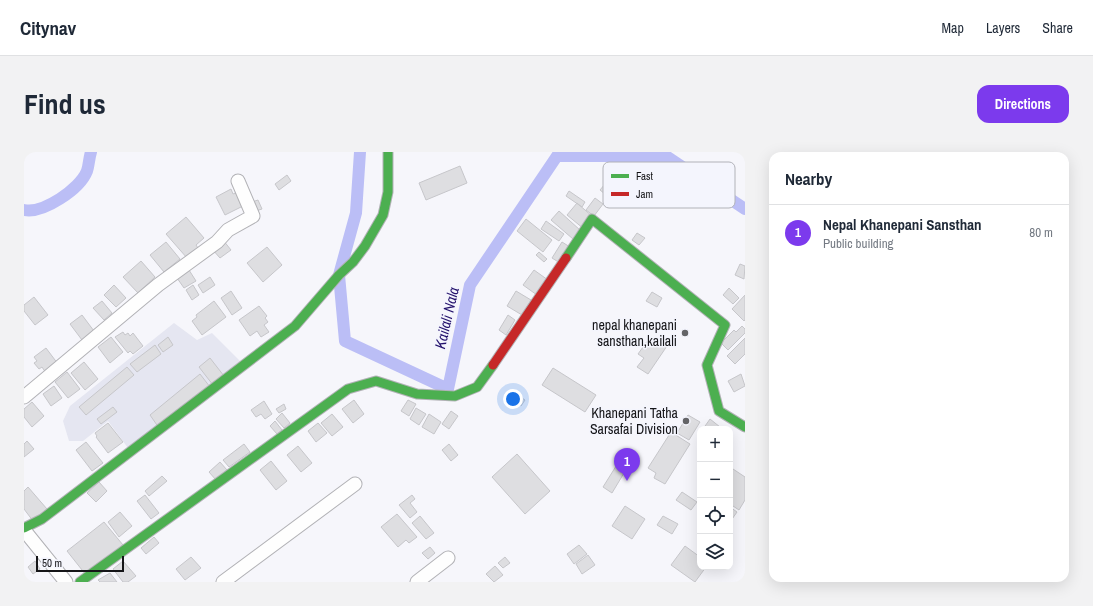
<!DOCTYPE html>
<html lang="en">
<head>
<meta charset="utf-8">
<style>
  :root { --surface:#fff; --page:#f2f2f3; --text:#1f2937; --muted:#747a83; --line:#e0e1e3; --accent:#7c3aed }
  body { margin:0; font-family:"Archivo Narrow",sans-serif; background:var(--page); color:var(--text) }
  .controls { position:absolute; right:12px; bottom:12px; display:grid; overflow:hidden; border-radius:8px; box-shadow:0 4px 16px #0002 }
  .controls button { width:36px; height:36px; display:grid; place-items:center; padding:0; border:0; border-bottom:1px solid var(--line); background:var(--surface); color:var(--text); font:20px sans-serif }
  .scale { position:absolute; left:12px; bottom:10px; width:88px; box-sizing:border-box; padding-left:4px; border:2px solid #151518; border-top:0; font-size:11px; line-height:14px; white-space:nowrap; color:#151518; -webkit-text-stroke:3px #f4f5fd; paint-order:stroke }
  .you { position:absolute; left:489px; top:247px; width:14px; height:14px; margin:-10px; border:3px solid #fff; border-radius:50%; background:#1a73e8; box-shadow:0 0 0 6px #1a73e833 }
  .badge { display:grid; place-items:center; width:26px; height:26px; border-radius:50%; background:var(--accent); color:#fff; font-size:13px; font-weight:700 }
  .pin { position:absolute; translate:-50% -33px; filter:drop-shadow(0 1px 2px #0008) }
  .pin::after { content:''; position:absolute; top:21px; width:14px; height:12px; background:inherit; clip-path:polygon(0 0,100% 0,50% 100%) }
  .list { margin:0; padding:0; list-style:none }
  h2 { display:flex; justify-content:space-between; align-items:center; height:52px; margin:0; padding:0 16px; font-size:17px }
  h2 small { font-size:13px; font-weight:400; color:var(--muted) }
  .list li { display:grid; grid-template-columns:26px 1fr auto; gap:12px; align-items:center; box-sizing:border-box; height:56px; padding:0 16px; border-top:1px solid var(--line) }
  .list b { display:block; font-size:15px; white-space:nowrap }
  .list p { margin:0; font-size:13px; white-space:nowrap; color:var(--muted) }
  .list em { font-size:13px; font-style:normal; color:var(--muted) }
  .icon { flex:none; width:22px; height:22px; fill:none; stroke:currentColor; stroke-width:2; stroke-linecap:round; stroke-linejoin:round }
  .map { position:relative; flex:none; width:721px; height:430px; overflow:hidden; border-radius:12px }
  header { display:flex; align-items:center; gap:24px; box-sizing:border-box; height:56px; padding:0 20px; background:var(--surface); border-bottom:1px solid var(--line) }
  header strong { font-size:19px }
  nav { display:flex; gap:22px; margin-inline-start:auto; font-size:14px }
  .intro { display:flex; align-items:center; justify-content:space-between; box-sizing:border-box; height:96px; padding:0 24px }
  h1 { margin:0; font-size:28px }
  .button { padding:10px 18px; border-radius:12px; background:var(--accent); color:#fff; font-size:14px; font-weight:700 }
  main { display:flex; gap:24px; padding:0 24px }
  aside { flex:1; background:var(--surface); border-radius:12px; box-shadow:0 4px 16px #0002 }
  .map>svg:first-child { display:block }
  .built { fill:#e5e6f1 }
  .lines { fill:none; stroke-linecap:round; stroke-linejoin:round }
  .canal { stroke:#bbbef6; stroke-width:12 }
  .building { fill:#dedee1; stroke:#c6c6ca }
  .street-casing { stroke:#b2b2b6; stroke-width:15 }
  .fast-casing { stroke:#b2b2b6; stroke-width:11 }
  .jam-casing { stroke:#b2b2b6; stroke-width:11 }
  .street { stroke:#fefefe; stroke-width:13 }
  .fast { stroke:#4caf50; stroke-width:9 }
  .jam { stroke:#c62828; stroke-width:9 }
  .poi-dot { fill:#646467; stroke:#f4f5fd; stroke-width:1.5 }
  .labels { text-anchor:middle; stroke-width:3; stroke-linejoin:round; paint-order:stroke }
  .poi-label { font-size:14px; fill:#151518; stroke:#f4f5fd; text-anchor:end }
  .water-label { font-size:15px; font-style:italic; fill:#24126c; stroke:#f4f5fd }
  .key { fill:#f4f5fd; stroke:#b1b2b8; stroke-width:1 }
  .key-label { font-size:11px; fill:#151518 }
</style>
</head>
<body>
<header>
<strong>Citynav</strong>
<nav><a>Map</a><a>Layers</a><a>Share</a></nav>
</header>
<div class="intro"><h1>Find us</h1><a class="button">Directions</a></div>
<main>
<div class="map">
<svg width="721" height="430" viewBox="0 0 721 430">
  <rect width="100%" height="100%" fill="#f6f6fb"/>
  <path class="built" d="M150 171 173 188 188 181 218 211 104 296 84 269 59 289H45L39 269 46 254Z"/>
  <g class="lines">
    <path class="canal" d="M336 0 332 61 315 123 321 189 424 237 446 133 533 4H642L721 57
      M0 58C19 62 56 37 63 19 65 13 65 6 67 0"/>
  </g>
  <path class="building" d="M436 14 443 31 402 48 395 31Z
    M263 23 267 29 255 38 251 32Z
    M586 26 602 39 592 51 576 38Z
    M207 37 209 42 214 40 219 54 201 63 192 45Z
    M545 39 561 50 558 55 542 44Z
    M571 46 579 52 570 64 562 58Z
    M234 48 238 57 229 60 225 51Z
    M553 51 569 65 560 77 543 63Z
    M535 59 556 78 549 87 527 68Z
    M162 65 180 86 172 93 174 96 163 106 142 82Z
    M502 67 528 88 519 100 493 79Z
    M522 69 540 82 535 89 517 77Z
    M613 81 621 86 615 93 608 88Z
    M199 88 207 98 196 106 188 97Z
    M142 90 156 107 140 120 126 103Z
    M538 90 546 95 536 111 528 106Z
    M243 95 258 113 239 130 223 111Z
    M515 100 523 107 520 110 512 103Z
    M117 109 131 125 114 141 99 125Z
    M716 112 721 114 720 127 711 123Z
    M165 118 172 129 160 136 153 126Z
    M510 118 524 128 513 143 499 133Z
    M186 125 191 133 179 141 174 133Z
    M90 133 102 146 92 155 80 143Z
    M169 133 175 143 168 148 162 138Z
    M705 136 715 146 709 152 699 143Z
    M207 139 218 156 208 163 197 146Z
    M492 139 507 148 498 163 483 154Z
    M628 140 638 146 633 155 622 149Z
    M721 143V168L720 169 708 157Z
    M10 145 24 163 11 173 0 159V153Z
    M78 149 88 161 80 168 69 156Z
    M190 149 202 165 178 183 168 169 173 165 172 163Z
    M235 154 243 164 241 166 244 170 240 173 245 180 237 185 233 179 226 184 215 168Z
    M58 163 70 179 58 188 46 172Z
    M484 163 491 168 482 183 475 178Z
    M718 174 721 177V181L704 198 697 191 710 178 712 180Z
    M99 180 101 183 104 181 106 184 109 181 119 194 109 202 106 199 104 201 91 185Z
    M87 185 99 200 86 211 74 195Z
    M144 185 149 193 139 200 134 193Z
    M631 186 643 194 624 222 613 215 620 206 614 202 624 188 628 191Z
    M721 186V202L711 212 703 204Z
    M131 193 137 202 113 220 106 212Z
    M22 196 34 212 22 221 18 215 15 217 10 211 13 209 10 205Z
    M186 206 200 224 189 233 175 215Z
    M60 210 74 227 61 238 47 221Z
    M103 215 110 223 62 263 55 255Z
    M529 216 572 243 561 260 518 233Z
    M43 220 56 237 44 246 31 230Z
    M176 222 186 235 135 276 126 263Z
    M717 222 721 234 710 240 704 229Z
    M30 234 38 246 27 254 19 242Z
    M495 244 501 248 497 254 491 250Z
    M330 248 340 262 329 271 318 257Z
    M384 248 392 252 385 264 377 259Z
    M240 249 248 262 241 267 237 262 232 265 227 258Z
    M8 250 20 264 8 275 0 265V257Z
    M260 252 262 257 255 261 252 257Z
    M89 255 93 260 77 272 73 267Z
    M392 256 402 262 395 273 386 267Z
    M427 259 434 264 425 277 418 272Z
    M258 261 266 271 260 276 252 267Z
    M308 262 319 275 308 284 297 271Z
    M405 262 417 270 410 282 398 275Z
    M664 263 676 270 665 288 653 281Z
    M686 267 696 275 695 277H679Z
    M251 269 258 278 253 282 246 274Z
    M84 271 99 290 84 301 72 285 73 284 71 281Z
    M294 271 303 281 292 290 284 279Z
    M647 280 666 292 641 332 630 326 632 321 624 316Z
    M3 289 10 297 0 305V292Z
    M62 290 79 311 68 319 52 298Z
    M220 292 226 300 205 315 199 308Z
    M425 292 434 303 427 309 418 298Z
    M274 294 288 311 277 320 263 303Z
    M493 302 526 339 501 362 468 325Z
    M247 309 263 329 252 338 236 318Z
    M196 310 203 318 192 328 185 320Z
    M594 311 603 316 588 341 579 335Z
    M706 315 721 325V348L715 358 706 352Z
    M138 324 143 329 125 344 121 339Z
    M75 330 83 339 72 350 63 341Z
    M4 335 23 357 9 369 0 357V339Z
    M658 340 673 350 667 358 652 348Z
    M121 343 135 361 127 367 113 349Z
    M388 343 391 347 386 351 393 360 386 366 375 353Z
    M601 354 621 367 608 387 588 374Z
    M706 355 713 360 706 370Z
    M96 360 108 374 95 385 84 370Z
    M373 362 393 385 385 391 382 388 374 395 357 375Z
    M396 364 410 381 402 387 388 371Z
    M639 364 654 372 648 382 633 373Z
    M80 370 99 393 62 423 43 399Z
    M130 385 135 391 122 402 117 396Z
    M555 393 563 402 550 412 543 402Z
    M661 394 676 405V415H682L671 430 647 413Z
    M406 395 411 401 404 407 398 401Z
    M564 403 571 413 558 422 552 412Z
    M167 405 177 416 161 428 152 417Z
    M481 405 486 411 479 416 474 411Z
    M11 409 16 417 9 422 4 415Z
    M99 409 112 424 104 430H99L89 417Z
    M471 414 479 423 470 430 462 422Z
    M86 421 93 430H76L74 428Z"/>
  <g class="lines">
    <g class="street-casing">
      <path id="street" d="M0 245 134 133 193 90 204 78 229 64 214 29
        M0 378 42 430
        M199 430 331 332
        M393 430 424 406"/>
    </g>
    <g class="fast-casing">
      <path id="fast" d="M542 106 568 67 701 173 683 213 695 259 721 275
        M0 376 18 367 271 174 315 123 329 110 341 94 359 63 364 40V0
        M56 430 324 237 352 229 393 242 431 244 453 235 469 213"/>
    </g>
    <g class="jam-casing">
      <path id="jam" d="M469 213 542 106"/>
    </g>
    <use href="#street" class="street"/>
    <use href="#fast" class="fast"/>
    <use href="#jam" class="jam"/>
  </g>
  <g class="poi-dot">
    <circle cx="661" cy="181" r="4"/>
    <circle cx="662" cy="269" r="4"/>
  </g>
  <g class="labels">
    <g class="poi-label">
      <text x="653" y="178">nepal khanepani<tspan x="653" dy="16">sansthan,kailali</tspan></text>
      <text x="654" y="266">Khanepani Tatha<tspan x="654" dy="16">Sarsafai Division</tspan></text>
    </g>
    <g class="water-label">
      <text transform="translate(423 166) rotate(-77)" y="5">Kailali Nala</text>
    </g>
  </g>
  <rect x="579" y="10" width="132" height="46" rx="6" class="key"/>
  <rect x="587" y="22" width="18" height="4" fill="#4caf50"/>
  <rect x="587" y="40" width="18" height="4" fill="#c62828"/>
  <g class="key-label">
    <text x="612" y="28">Fast</text>
    <text x="612" y="46">Jam</text>
  </g>
</svg>
<div class="controls">
<button>+</button>
<button>−</button>
<button><svg class="icon" aria-label="locate" viewBox="0 0 24 24"><circle cx="12" cy="12" r="6"/><path d="M12 2v4M12 18v4M2 12h4M18 12h4"/></svg></button>
<button><svg class="icon" aria-label="layers" viewBox="0 0 24 24"><path d="M12 4l9 5-9 5-9-5zM3 14l9 5 9-5"/></svg></button>
</div>
<div class="scale">50 m</div>
<div class="you"></div>
<div class="pin badge" style="left:603px;top:329px">1</div>
</div>
<aside>
<h2>Nearby<small></small></h2>
<ul class="list">
<li><span class="badge">1</span><div><b>Nepal Khanepani Sansthan</b><p>Public building</p></div><em>80 m</em></li>
</ul>
</aside>
</main>
</body>
</html>
